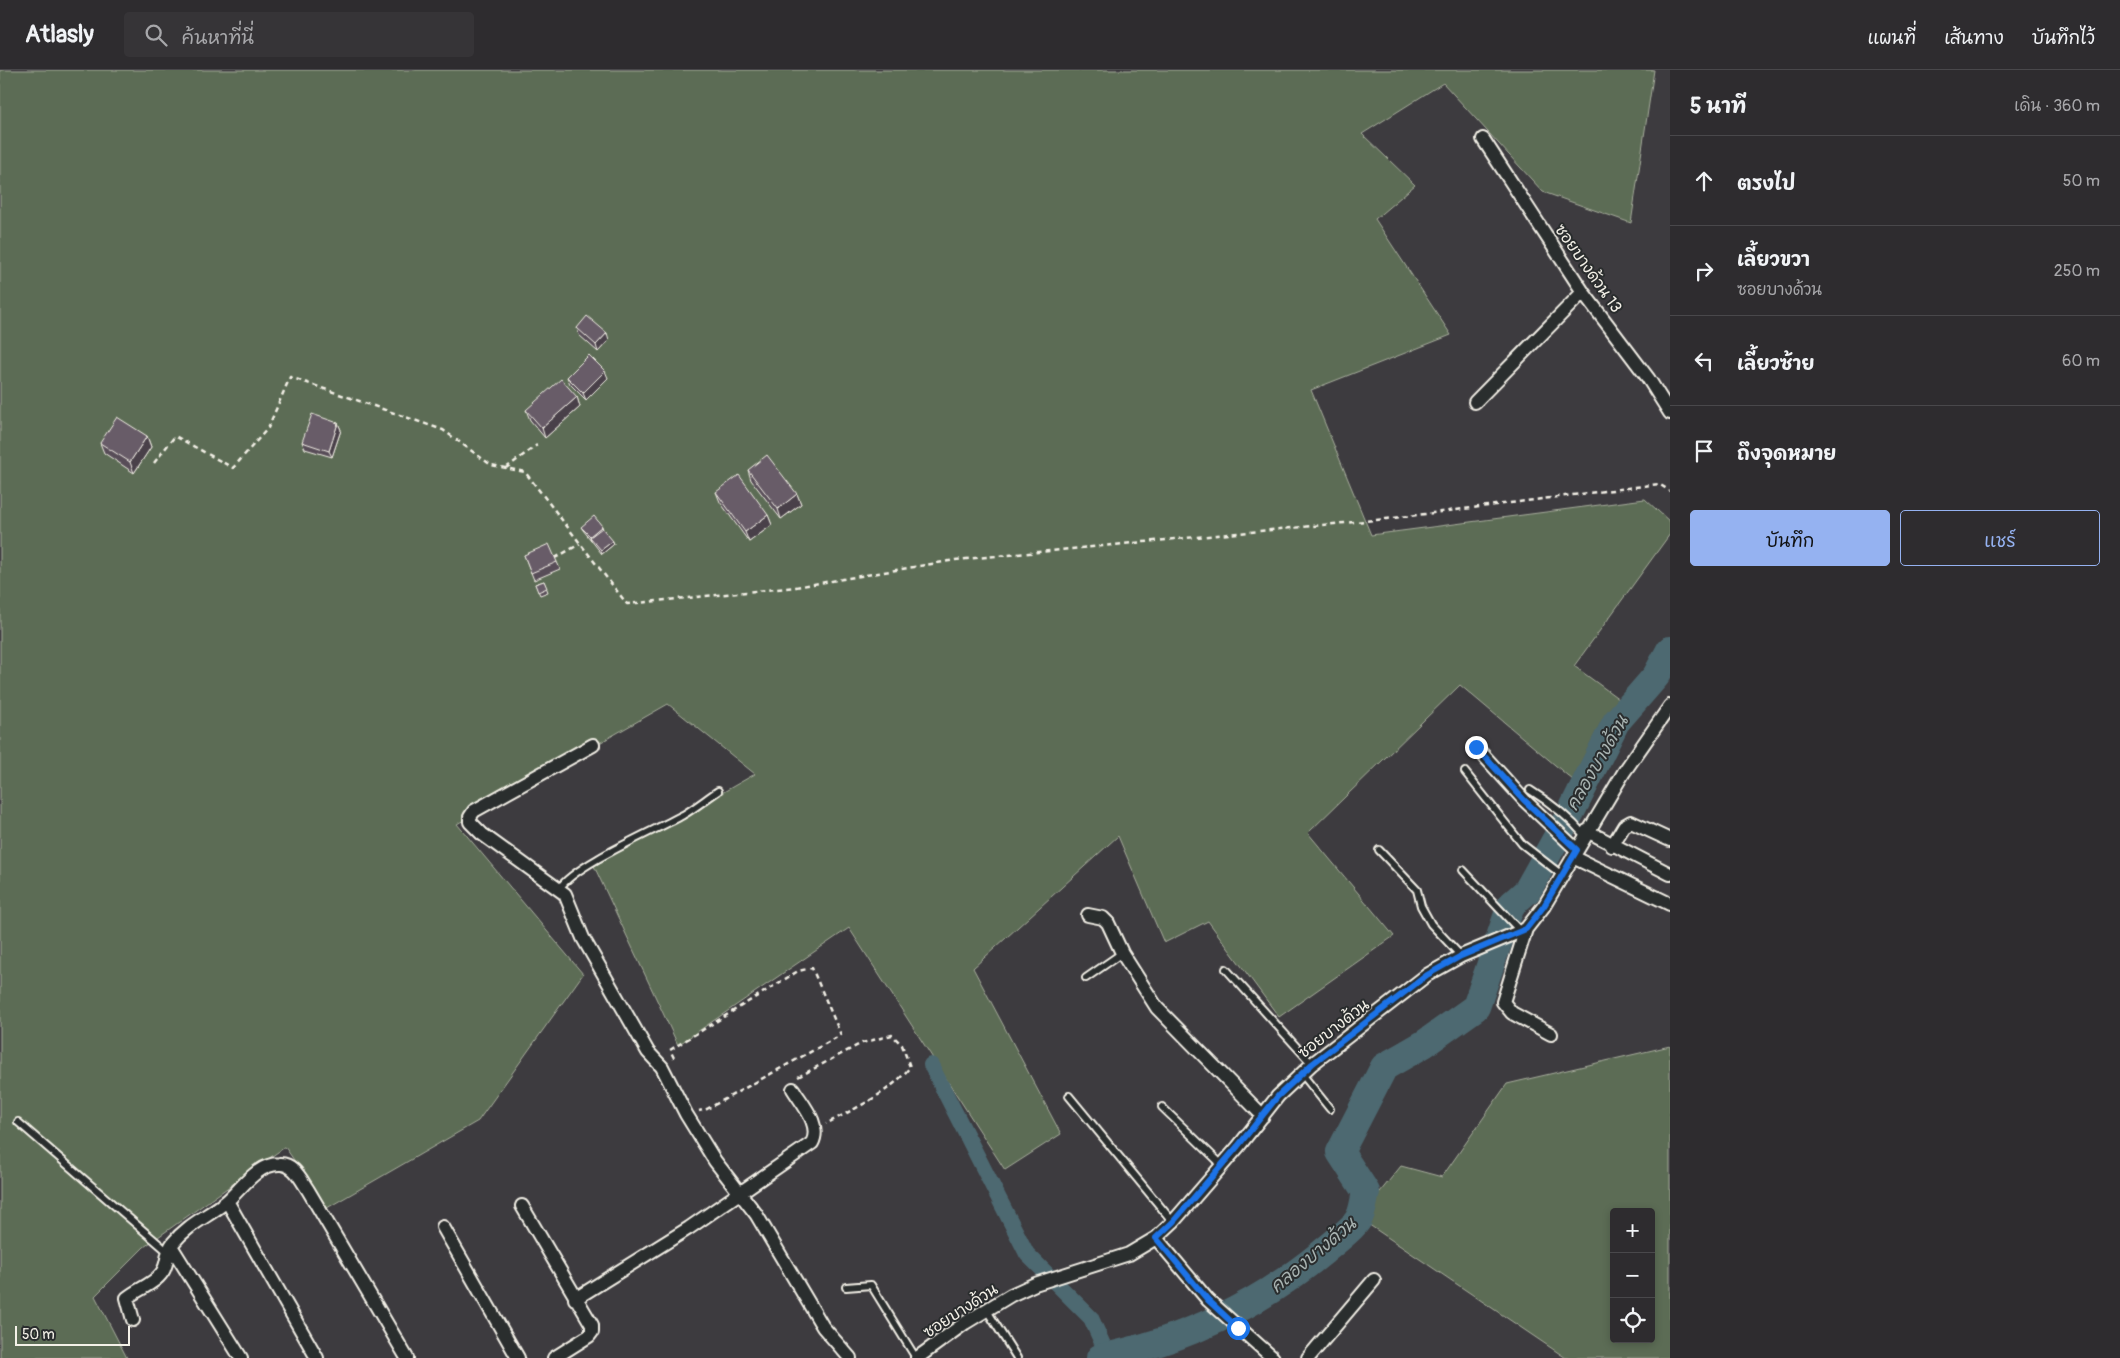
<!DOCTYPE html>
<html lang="th">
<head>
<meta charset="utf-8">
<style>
  :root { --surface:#2e2c2f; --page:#363437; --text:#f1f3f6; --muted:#a7a7aa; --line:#49484b; --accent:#95b2f1 }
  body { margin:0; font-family:Pangolin,"Playpen Sans Thai",sans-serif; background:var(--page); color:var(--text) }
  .controls { position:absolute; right:15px; bottom:15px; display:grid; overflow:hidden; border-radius:5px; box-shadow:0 2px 8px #0003 }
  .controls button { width:45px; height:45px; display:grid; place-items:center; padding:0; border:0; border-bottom:1px solid var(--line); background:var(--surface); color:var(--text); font:25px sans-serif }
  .scale { position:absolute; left:15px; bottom:12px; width:115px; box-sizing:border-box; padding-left:5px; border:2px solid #f4f1e8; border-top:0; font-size:14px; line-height:18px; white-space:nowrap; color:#f4f1e8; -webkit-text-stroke:4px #2a2d2e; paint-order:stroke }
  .stop { position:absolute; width:15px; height:15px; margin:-11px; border:4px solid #1a73e8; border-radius:50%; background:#fff }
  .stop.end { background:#1a73e8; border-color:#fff; box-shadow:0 1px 5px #0008 }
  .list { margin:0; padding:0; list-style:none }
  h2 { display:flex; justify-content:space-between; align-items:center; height:65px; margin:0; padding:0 20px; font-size:21px }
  h2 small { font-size:16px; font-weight:400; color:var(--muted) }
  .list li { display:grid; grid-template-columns:32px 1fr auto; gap:15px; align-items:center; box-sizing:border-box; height:90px; padding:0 20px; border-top:1px solid var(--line) }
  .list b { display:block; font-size:19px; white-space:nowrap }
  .list p { margin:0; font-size:16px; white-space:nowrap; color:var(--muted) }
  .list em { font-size:16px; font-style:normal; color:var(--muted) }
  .actions { display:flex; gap:10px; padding:15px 20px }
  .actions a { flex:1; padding:11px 0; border:1px solid var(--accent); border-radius:5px; text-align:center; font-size:18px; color:var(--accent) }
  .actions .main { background:var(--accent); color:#111 }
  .icon { flex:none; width:28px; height:28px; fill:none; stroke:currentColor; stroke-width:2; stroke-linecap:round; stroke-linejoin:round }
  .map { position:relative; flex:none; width:1670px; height:1288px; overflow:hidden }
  header { display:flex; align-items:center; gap:30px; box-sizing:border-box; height:70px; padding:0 25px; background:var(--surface); border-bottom:1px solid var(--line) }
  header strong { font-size:24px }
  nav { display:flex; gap:28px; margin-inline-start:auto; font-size:18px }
  .search { width:350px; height:45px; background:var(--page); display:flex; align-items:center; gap:12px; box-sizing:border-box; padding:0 18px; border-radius:5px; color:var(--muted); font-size:19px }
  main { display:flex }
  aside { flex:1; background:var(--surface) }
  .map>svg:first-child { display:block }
  .green { fill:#5c6c54; stroke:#a8ae9e; fill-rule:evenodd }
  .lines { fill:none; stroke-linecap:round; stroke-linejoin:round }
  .canal { stroke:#4d6971; stroke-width:16 }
  .river { stroke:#4d6971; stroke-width:28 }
  .lane-casing { stroke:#f4f1e8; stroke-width:10 }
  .street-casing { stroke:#f4f1e8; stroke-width:16 }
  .path { stroke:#f4f1e8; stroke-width:2.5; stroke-dasharray:5 4; stroke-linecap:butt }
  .lane { stroke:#2a2d2e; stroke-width:6 }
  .street { stroke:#2a2d2e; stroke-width:12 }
  .wall { fill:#594e59; stroke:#f4f1e8 }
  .shaded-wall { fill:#494049; stroke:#f4f1e8 }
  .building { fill:#685b68; stroke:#f4f1e8 }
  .route { stroke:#1a73e8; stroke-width:6 }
  .labels { text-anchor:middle; stroke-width:4; stroke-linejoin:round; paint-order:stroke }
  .street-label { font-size:16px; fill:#f4f1e8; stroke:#2a2d2e }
  .water-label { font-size:18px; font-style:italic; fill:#a9b4b2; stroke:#2a2d2e }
</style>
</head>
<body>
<header>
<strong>Atlasly</strong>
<div class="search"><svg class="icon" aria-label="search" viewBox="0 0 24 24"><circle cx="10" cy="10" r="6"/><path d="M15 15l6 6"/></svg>ค้นหาที่นี่</div>
<nav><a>แผนที่</a><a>เส้นทาง</a><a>บันทึกไว้</a></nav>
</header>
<main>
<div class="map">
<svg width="1670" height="1288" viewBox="0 0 1670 1288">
  <rect width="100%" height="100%" fill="#3d3b3f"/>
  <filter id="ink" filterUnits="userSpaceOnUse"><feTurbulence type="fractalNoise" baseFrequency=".02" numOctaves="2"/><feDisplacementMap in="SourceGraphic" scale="10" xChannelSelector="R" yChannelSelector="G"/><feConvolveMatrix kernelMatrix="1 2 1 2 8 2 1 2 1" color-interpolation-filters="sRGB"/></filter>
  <g filter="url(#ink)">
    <path class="green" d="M0 0H1654L1631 153 1543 122 1443 13 1362 64 1415 115 1375 149 1451 265 1311 320 1371 465 1645 429 1670 452V464L1574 596 1623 632 1580 716 1460 615 1308 763 1394 866 1279 947 1208 851 1164 873 1118 766 973 898 1061 1064 1005 1100 849 858 678 975 594 796 755 704 668 634 457 754 583 904 478 1051 327 1138 285 1077 144 1177 95 1226 127 1288H0Z
      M1670 976V1288H1566L1359 1148 1401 1096 1442 1107 1507 1014ZM1614 1142H1651V1269H1614Z"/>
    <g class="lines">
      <path class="canal" d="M931 995 1027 1184 1091 1248 1108 1286"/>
      <path class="river" d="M1100 1288C1185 1270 1256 1237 1323 1182 1332 1174 1354 1158 1359 1148 1363 1141 1364 1130 1366 1122L1340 1082 1384 997 1424 974 1476 937 1511 835 1527 821 1571 742 1616 652 1656 606 1670 580"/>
      <g class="lane-casing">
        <path id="lane" d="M1465 702 1522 774 1562 805
          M1530 720C1551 733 1569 747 1585 766
          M1379 780 1417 820 1421 836 1431 854 1461 886
          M1463 800 1521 862
          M559 819C574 795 654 761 683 745 695 738 706 729 718 721
          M1226 899 1312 994
          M1086 908 1122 883
          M1302 1004 1330 1039
          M1069 1026 1173 1152
          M1162 1037 1221 1094
          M18 1052 167 1181
          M846 1217 871 1215 916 1288
          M986 1239 1017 1288"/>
      </g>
      <g class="street-casing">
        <path id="street" d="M1483 69 1583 222 1648 308 1670 343
          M1475 332 1583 222
          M593 675 474 741 470 747V752L482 764 565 824 583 868 648 982 662 997 686 1044 715 1091 756 1144 823 1257 850 1288
          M1476 677 1524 730 1577 780
          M1587 761 1670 804
          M1612 776 1624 756 1631 752 1670 770
          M1573 787 1670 834
          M1088 845 1103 848 1108 853 1122 883 1157 938 1263 1046
          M1526 859 1503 932 1512 943 1551 964
          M227 1131 317 1288
          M522 1136 592 1255V1262L589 1266 554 1288
          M443 1157 518 1288
          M1156 1168 1208 1230 1273 1288
          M171 1176 241 1288
          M575 1229 689 1158 812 1073C822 1055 802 1034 793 1019
          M133 1250 127 1228C137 1219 153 1215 161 1204 169 1195 165 1183 173 1173 188 1154 209 1146 227 1131 242 1118 257 1094 279 1094 294 1093 301 1110 308 1120L407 1288
          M917 1288 965 1253 1011 1225 1035 1214 1129 1184 1156 1168 1173 1152 1238 1077 1278 1026 1312 994 1427 905 1461 886 1526 859 1544 836 1624 702 1670 636
          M1308 1288 1374 1210"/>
      </g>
      <path class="path" d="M154 393 175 366 233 398 268 358 290 307 443 360 491 395 525 402 627 534 796 517 955 490 1386 449 1659 414 1670 421
        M506 398 537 375
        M555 488 580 474
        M674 988 670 980 798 901 812 898 841 965 707 1039 699 1041
        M798 1007 862 973 892 965 902 975 910 997C889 1024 855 1038 826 1054"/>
      <use href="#lane" class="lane"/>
      <use href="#street" class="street"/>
    </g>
    <path class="wall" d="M577 258 609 270 598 282 579 265Z
      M567 307 608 308 586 330 570 314Z
      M577 327 580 337 545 368 530 350 526 340Z
      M338 353 341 360 332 387 305 379 302 372Z
      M147 366 151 377 134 403 104 383 100 373Z
      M748 400 797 424 801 434 781 449 751 410Z
      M716 422 768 445 772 455 749 472 720 432Z
      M581 457 603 459 614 474 602 484 591 470 583 460Z
      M524 485 557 492 560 499 534 510Z
      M544 511 548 522 540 525 535 514Z"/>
    <path class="shaded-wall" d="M607 263 609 270 598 282 596 275Z
      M605 301 608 308 586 330 583 323Z
      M577 327 580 337 545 368 542 358Z
      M338 353 341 360 332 387 329 381Z
      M147 366 151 377 134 403 130 392Z
      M797 424 801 434 781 449 778 439Z
      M768 445 772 455 749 472 745 462Z
      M602 456 603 459 590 467 591 470 590 466Z
      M613 471 614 474 602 484 601 480Z"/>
    <path class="building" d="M587 246 607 263 596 275 577 258Z
      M589 285 605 301 583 323 567 307Z
      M561 309 577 327 542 358 526 340Z
      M312 344 338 353 329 381 302 372Z
      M117 347 147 366 130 392 100 373Z
      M767 385 797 424 778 439 748 400Z
      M739 405 768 445 745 462 716 422Z
      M594 446 602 456 590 466 581 457Z
      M602 458 613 471 601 480 590 467Z
      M549 474 557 492 531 503 524 485Z
      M544 511 547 518 538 522 535 514Z"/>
  </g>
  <g class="lines" filter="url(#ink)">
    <path class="route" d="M1238 1258 1208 1230 1156 1168 1173 1152 1238 1076 1278 1026 1312 994 1427 905 1461 886 1526 859 1544 836 1577 780 1524 730 1476 677"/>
  </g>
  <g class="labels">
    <g class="street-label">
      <text transform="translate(1589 198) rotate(55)" y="6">ซอยบางด้วน 13</text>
      <text transform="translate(1333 958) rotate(-38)" y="6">ซอยบางด้วน</text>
      <text transform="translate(960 1240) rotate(-33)" y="6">ซอยบางด้วน</text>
    </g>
    <g class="water-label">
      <text transform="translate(1597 693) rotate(-60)" y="6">คลองบางด้วน</text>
      <text transform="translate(1313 1185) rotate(-40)" y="6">คลองบางด้วน</text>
    </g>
  </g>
</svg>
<div class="controls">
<button>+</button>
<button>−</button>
<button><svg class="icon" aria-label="locate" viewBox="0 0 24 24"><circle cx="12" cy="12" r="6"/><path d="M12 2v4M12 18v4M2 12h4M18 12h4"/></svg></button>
</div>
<div class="scale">50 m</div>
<div class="stop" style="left:1238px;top:1258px"></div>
<div class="stop end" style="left:1476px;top:677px"></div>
</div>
<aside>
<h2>5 นาที<small>เดิน · 360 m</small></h2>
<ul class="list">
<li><svg class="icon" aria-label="ahead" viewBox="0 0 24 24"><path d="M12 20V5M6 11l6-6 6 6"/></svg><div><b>ตรงไป</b></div><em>50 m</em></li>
<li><svg class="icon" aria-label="right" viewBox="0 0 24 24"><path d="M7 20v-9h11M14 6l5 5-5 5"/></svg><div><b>เลี้ยวขวา</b><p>ซอยบางด้วน</p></div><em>250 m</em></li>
<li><svg class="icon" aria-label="left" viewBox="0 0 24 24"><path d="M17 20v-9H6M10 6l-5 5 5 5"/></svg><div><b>เลี้ยวซ้าย</b></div><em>60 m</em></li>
<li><svg class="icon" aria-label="arrive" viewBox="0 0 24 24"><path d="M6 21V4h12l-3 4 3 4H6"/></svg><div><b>ถึงจุดหมาย</b></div></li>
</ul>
<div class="actions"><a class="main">บันทึก</a><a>แชร์</a></div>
</aside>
</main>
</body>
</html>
